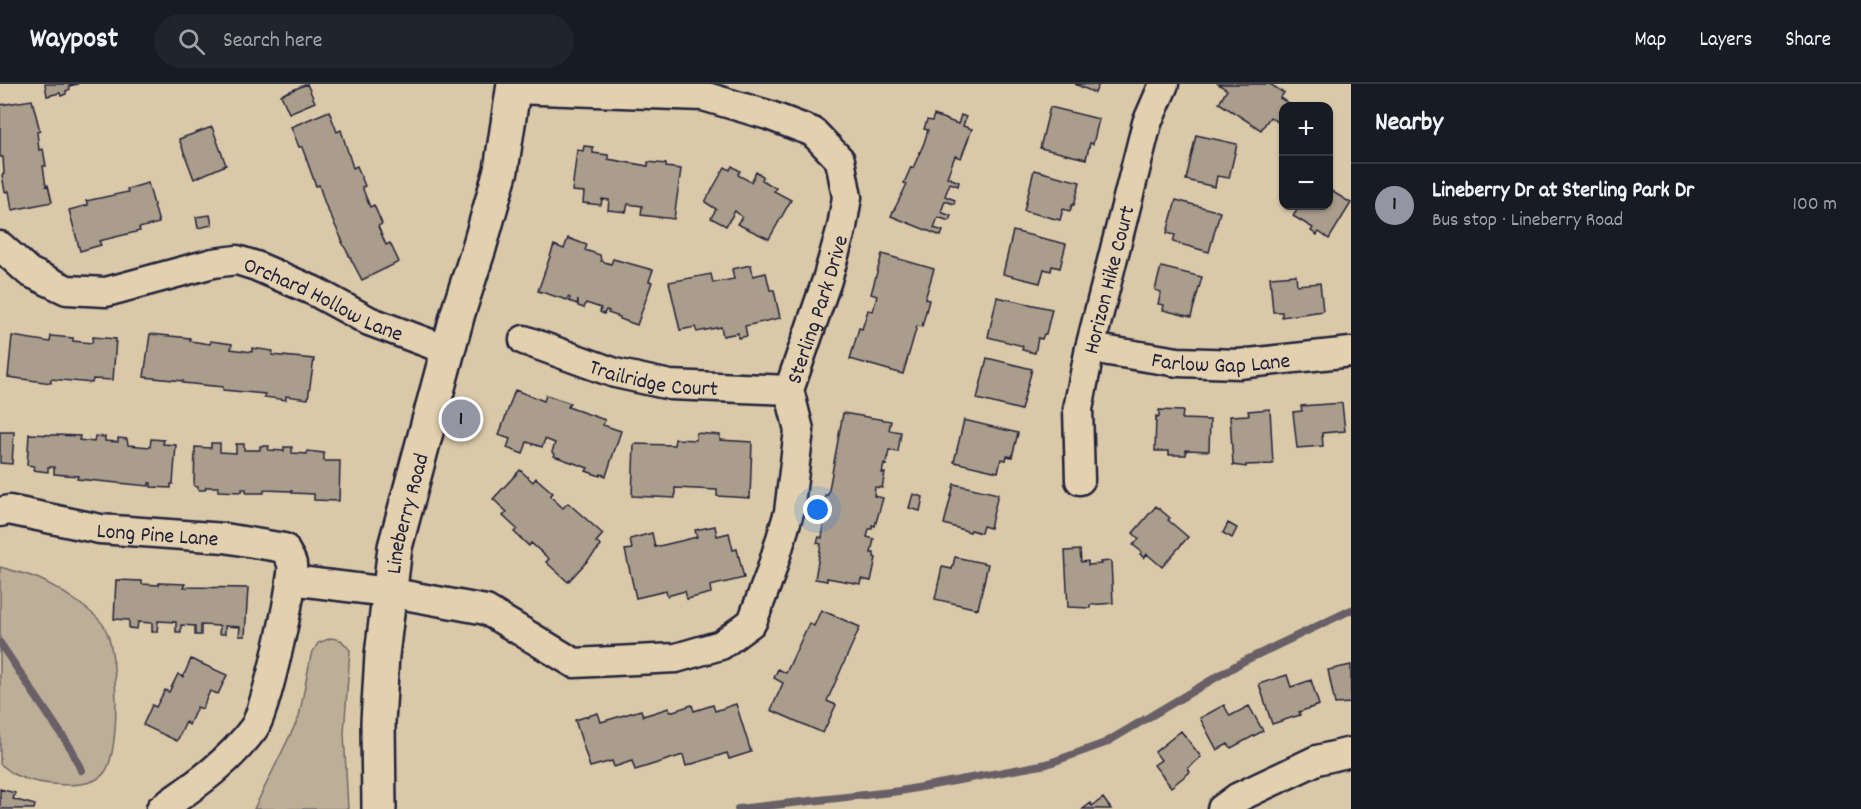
<!DOCTYPE html>
<html lang="en">
<head>
<meta charset="utf-8">
<style>
  :root { --surface:#171b24; --page:#20242c; --text:#f1f3f6; --muted:#9ea1a6; --line:#363941; --accent:#9495a2 }
  body { margin:0; font-family:Dekko,sans-serif; background:var(--page); color:var(--text) }
  .controls { position:absolute; right:18px; top:18px; display:grid; overflow:hidden; border-radius:12px; box-shadow:0 2px 4px #0004 }
  .controls button { width:54px; height:54px; display:grid; place-items:center; padding:0; border:0; border-bottom:2px solid var(--line); background:var(--surface); color:var(--text); font:30px sans-serif }
  .you { position:absolute; left:818px; top:426px; width:21px; height:21px; margin:-15px; border:4px solid #fff; border-radius:50%; background:#1a73e8; box-shadow:0 0 0 9px #1a73e833 }
  .badge { display:grid; place-items:center; width:39px; height:39px; border-radius:50%; background:var(--accent); color:#111; font-size:20px; font-weight:700 }
  .pin { position:absolute; translate:-50% -50%; border:3px solid #fff; box-shadow:0 2px 6px #0006 }
  .list { margin:0; padding:0; list-style:none }
  h2 { display:flex; justify-content:space-between; align-items:center; height:78px; margin:0; padding:0 24px; font-size:26px }
  h2 small { font-size:20px; font-weight:400; color:var(--muted) }
  .list li { display:grid; grid-template-columns:39px 1fr auto; gap:18px; align-items:center; box-sizing:border-box; height:84px; padding:0 24px; border-top:2px solid var(--line) }
  .list b { display:block; font-size:22px; white-space:nowrap }
  .list p { margin:0; font-size:20px; white-space:nowrap; color:var(--muted) }
  .list em { font-size:20px; font-style:normal; color:var(--muted) }
  .icon { flex:none; width:33px; height:33px; fill:none; stroke:currentColor; stroke-width:2; stroke-linecap:round; stroke-linejoin:round }
  .map { position:relative; flex:none; width:1351px; height:725px; overflow:hidden }
  header { display:flex; align-items:center; gap:36px; box-sizing:border-box; height:84px; padding:0 30px; background:var(--surface); border-bottom:2px solid var(--line) }
  header strong { font-size:28px }
  nav { display:flex; gap:33px; margin-inline-start:auto; font-size:21px }
  .search { width:420px; height:54px; background:var(--page); display:flex; align-items:center; gap:15px; box-sizing:border-box; padding:0 21px; border-radius:33px; color:var(--muted); font-size:22px }
  main { display:flex }
  aside { flex:1; background:var(--surface) }
  .map>svg:first-child { display:block }
  .green { fill:#bcae97; stroke:#6f6869; stroke-width:1.5 }
  .lines { fill:none; stroke-linecap:round; stroke-linejoin:round }
  .stream { stroke:#686166; stroke-width:8 }
  .building { fill:#aa9d8c; stroke:#22223b; stroke-width:1.5 }
  .minor-casing { stroke:#22223b; stroke-width:33 }
  .tertiary-casing { stroke:#22223b; stroke-width:38 }
  .minor { stroke:#e2d0ae; stroke-width:28 }
  .tertiary { stroke:#e2d0ae; stroke-width:33 }
  .labels { text-anchor:middle; stroke-width:4.5; stroke-linejoin:round; paint-order:stroke }
  .street-label { font-size:22px; fill:#22223b; stroke:#e2d0ae }
</style>
</head>
<body>
<header>
<strong>Waypost</strong>
<div class="search"><svg class="icon" aria-label="search" viewBox="0 0 24 24"><circle cx="10" cy="10" r="6"/><path d="M15 15l6 6"/></svg>Search here</div>
<nav><a>Map</a><a>Layers</a><a>Share</a></nav>
</header>
<main>
<div class="map">
<svg width="1351" height="725" viewBox="0 0 1351 725">
  <rect width="100%" height="100%" fill="#dac9a9"/>
  <filter id="ink" filterUnits="userSpaceOnUse"><feTurbulence type="fractalNoise" baseFrequency=".0167" numOctaves="2"/><feDisplacementMap in="SourceGraphic" scale="12" xChannelSelector="R" yChannelSelector="G"/><feConvolveMatrix kernelMatrix="1 2 1 2 8 2 1 2 1" color-interpolation-filters="sRGB"/></filter>
  <g filter="url(#ink)">
    <path class="green" d="M0 483C13 487 27 490 39 495 55 502 98 529 105 544 118 567 121 666 105 688 90 709 36 700 15 691 10 688 5 683 0 680Z
      M331 554 341 556 350 566 344 649 348 725H254L299 633 311 571 318 559Z"/>
    <g class="lines">
      <path class="stream" d="M0 559 72 666 81 686
        M738 725 900 707 1047 680 1105 659 1242 578 1351 526"/>
    </g>
    <path class="building" d="M45 0H78L69 2 70 5 66 7V10L61 12 60 9 47 12Z
      M307 0 315 18 289 29 281 11Z
      M1075 0H1099L1095 9Z
      M1218 0H1270L1284 9 1280 14 1291 21 1284 22V32L1279 39 1270 33 1261 46 1219 19 1227 6Z
      M32 16 40 47 37 48 39 66 43 65 46 82H43L46 102 48 101 52 118 12 126 9 107 5 108 2 91 4 90 3 73H0V21Z
      M1050 23 1099 35 1093 60 1090 59 1086 75 1040 64Z
      M329 27 337 48 341 46 353 84 357 82 365 102 362 103 370 123 374 121 382 140 378 142 386 161 390 159 399 178 362 196 342 158H343L325 120 319 101 316 102 302 63H299L291 43Z
      M934 31 958 40 961 31 966 33 963 42 972 45 961 74 955 72 947 93 959 98 958 102 950 99 945 112 955 116 954 120 945 117 941 128 951 132 949 137 938 133 934 144 943 147 941 152 891 132 907 100 904 99 911 83 913 84 924 59 928 46 924 45 927 36 932 37Z
      M212 43 226 81 194 95 179 55Z
      M1196 51 1237 60 1229 94 1217 92 1215 103 1186 96Z
      M584 62 593 63V69L608 71V75L648 82V78L666 80V83L681 85 674 135 641 131 642 122 628 120 626 128 608 126 609 116 602 115 601 121 583 119 584 108 572 107 577 66 583 67Z
      M732 82 740 87 738 91 751 98 756 88 763 92 762 96 776 104 774 107 791 116 769 155 737 140 742 133 735 127 726 142 711 134 716 125 705 118 725 83 730 86Z
      M1034 86 1080 98 1074 121H1072L1070 127 1063 125 1060 136 1024 127Z
      M148 99 159 139 139 144 140 147 99 157 101 161 80 167 69 126 88 121 86 117 128 108 127 105Z
      M1328 105 1351 119 1329 155 1319 148 1317 151 1311 147 1313 144 1293 132 1300 122H1328Z
      M1176 116 1220 128 1209 168 1173 158 1175 151 1167 149Z
      M210 131 212 141 198 144 196 133Z
      M1013 147 1066 160 1060 184 1052 182 1051 187 1044 185 1040 199 1003 190Z
      M568 154 587 161 585 166 600 171 601 177 611 180 613 175 653 186 649 197 652 198 637 241 620 235V233L608 229 609 227 606 226 604 230 600 228 601 224 586 219 584 224 578 222V216L577 220 569 217 570 214 568 213 567 216 538 207 554 161 564 165Z
      M882 170 934 185 925 215 929 216 922 243 917 242 903 290 850 275 859 244 862 245 868 226 873 227 877 212 871 210Z
      M751 181 753 192 766 189 770 206H774L780 234 745 242 747 252 738 254V249L723 252 721 243 697 248 695 243 680 246 669 198 711 190 713 199 734 195 732 185Z
      M1161 183 1202 193 1191 233 1163 226 1164 221 1158 220 1161 208 1155 206Z
      M1296 191 1297 201 1320 199 1323 227 1282 233V228H1273L1270 193Z
      M997 213 1052 225 1046 250H1044L1042 255 1038 254 1035 269 1022 266 1023 262 988 253Z
      M150 250 190 254V257L210 260 211 257 232 260 231 265 252 268V264L273 267 272 271 314 275 308 315 286 312V316L264 313 265 310 223 306V303L183 299V297L144 293Z
      M12 252 50 258 51 252 73 254V257L92 259 93 253 116 255 113 296 93 295 92 299 51 295V299L8 293Z
      M987 274 1032 285 1021 326 977 315Z
      M515 306 544 317 546 311 570 319 568 323 605 336 603 341 621 347 606 392 601 390 600 392 586 387 588 384 554 372 555 370 552 368 555 359 545 355 542 363 527 358 523 370 507 364 510 355 499 351Z
      M1342 319 1345 347 1322 349 1323 362 1297 364 1293 328 1302 327 1301 322Z
      M1270 325 1273 380 1246 381V383L1233 381 1230 332 1249 331 1248 327Z
      M1159 326 1183 327 1182 335 1210 336 1209 367 1186 366V371H1169V367H1155L1156 332 1159 333Z
      M843 329 891 337 889 346 901 348 898 368 889 366 886 381 884 380 882 389H885L882 404 875 403 874 412 883 414 875 442 872 441V445H869L867 453 874 455 871 469H874V473L876 474 871 497 861 495 860 500 827 494V497L815 495 821 460 817 459 819 453 822 454 824 437 820 436 825 411H828Z
      M964 336 1018 349 1012 373 1007 372 1006 376 1001 375 998 388 954 378Z
      M0 348H14L12 380 0 379Z
      M696 349 720 351V356L752 358 750 414 717 412V406L675 404V414L632 412 634 360 674 361 675 355 696 356Z
      M29 350 80 352 79 356 94 358 95 352 105 353V357L118 358V354L127 355 128 361 150 363 151 355 164 356 163 360 176 361 173 400H171V404L151 403V399H149V402L77 395 78 392 54 390V383H48V388L33 386 34 382 27 381Z
      M211 359H220V368L236 369V360H244V366H260V362H269L268 366 284 367V363H292V369L307 370V367L324 369V377H340L339 417 314 416V410L292 409V407L264 406V409H246V405H242V408L218 407V403H206L205 406H198V403L194 402 195 363 211 364Z
      M520 386 533 398 536 394 553 409 550 412 563 424 568 419 603 450 596 458 601 462 568 498 546 478 549 475 531 459 529 462 514 448 517 445 503 432 507 428 493 415Z
      M954 400 998 410 990 444 983 442 981 449 971 446 970 448 944 440Z
      M913 410 923 413 920 427 909 424Z
      M1156 422 1170 434 1168 436 1188 453 1162 483 1147 470 1144 474 1140 470 1142 468 1133 461 1139 455 1133 449Z
      M1228 439 1237 444 1232 454 1223 449Z
      M715 442 717 452 729 449 733 466 737 465 744 494 710 502 711 509 687 515 685 507 667 512 666 507 636 514 625 466 632 465 630 455 652 449 655 463 697 453 695 446Z
      M1080 466 1081 478 1088 477V481L1101 480 1100 478 1111 477 1113 519 1090 521V524L1068 523 1065 467Z
      M955 473 988 480 978 525 935 515 942 483 952 485Z
      M116 496 142 497V500L159 501V499L185 500 184 503 248 504 245 552H239L240 543 225 542V550H219L220 542 201 541V551H195V542L181 541V548H176V538L158 537 157 548H152V539L138 538 137 545 129 544V536L114 535Z
      M821 526 860 543 827 617 836 621 823 649 771 626 783 599 774 594 778 585 786 589 809 539 814 542Z
      M191 575 227 591 218 610 210 607 202 625 197 623 189 641 186 638 177 657 143 641 152 621 156 623 165 606 169 608 178 590 183 593Z
      M1351 581V619L1335 620 1328 586Z
      M1287 591 1291 603 1311 596 1319 621 1299 628 1300 631 1272 640 1259 600Z
      M736 620 751 668 729 675 727 669 686 682 683 671 635 686 632 677 614 683 612 677 590 683 575 636 598 629 601 638 641 626 643 632 669 624 670 628 692 621 694 627 713 621 715 627Z
      M1224 621 1230 632 1249 622 1263 647 1231 664 1228 660 1217 666 1200 634Z
      M1181 647 1201 673 1188 684 1190 688 1171 703 1154 681 1161 676 1155 668Z
      M0 705 15 709 13 715 35 721 34 725H0Z
      M1103 714 1111 725H1083L1091 719 1092 722Z"/>
    <g class="lines">
      <g class="minor-casing">
        <g id="minor">
          <path id="s1" d="M0 162 29 188 67 206 106 208 213 179 237 176 256 182 314 207 369 237 447 266"/>
          <path id="s2" d="M524 256 615 289 670 301 789 306"/>
          <path id="s3" d="M1090 264 1178 278 1239 280 1351 268"/>
          <path id="s4" d="M1080 396 1078 325 1090 264 1147 39 1164 0"/>
          <path id="s5" d="M0 428 9 426 100 445 225 454 284 464C286 469 291 475 292 480 295 500 265 629 254 644 227 680 197 700 161 725"/>
          <path id="s6" d="M291 496 388 508 486 526 574 579 676 574 721 561 752 538 770 491 789 428 799 346 789 306 827 196 842 143 847 113 840 76 813 48 768 31 703 12 513 5"/>
          <path d="M1222 725 1237 714 1317 676 1351 668"/>
        </g>
      </g>
      <g class="tertiary-casing">
        <g id="tertiary">
          <path id="s7" d="M379 725 378 638 382 571 395 463 458 229 479 164 501 86 514 0"/>
        </g>
      </g>
      <use href="#minor" class="minor"/>
      <use href="#tertiary" class="tertiary"/>
    </g>
  </g>
  <g class="labels">
    <g class="street-label">
      <text dy="8" stroke="none"><textPath href="#s4" startOffset="204">Horizon Hike Court</textPath></text>
      <text dy="8" stroke="none"><textPath href="#s1" startOffset="350">Orchard Hollow Lane</textPath></text>
      <text dy="8" stroke="none"><textPath href="#s6" startOffset="813">Sterling Park Drive</textPath></text>
      <text dy="8" stroke="none"><textPath href="#s3" startOffset="132">Farlow Gap Lane</textPath></text>
      <text dy="8" stroke="none"><textPath href="#s2" startOffset="136">Trailridge Court</textPath></text>
      <text dy="8" stroke="none"><textPath href="#s7" startOffset="298">Lineberry Road</textPath></text>
      <text dy="8" stroke="none"><textPath href="#s5" startOffset="160">Long Pine Lane</textPath></text>
    </g>
  </g>
</svg>
<div class="controls">
<button>+</button>
<button>−</button>
</div>
<div class="you"></div>
<div class="pin badge" style="left:461px;top:335px">1</div>
</div>
<aside>
<h2>Nearby<small></small></h2>
<ul class="list">
<li><span class="badge">1</span><div><b>Lineberry Dr at Sterling Park Dr</b><p>Bus stop · Lineberry Road</p></div><em>100 m</em></li>
</ul>
</aside>
</main>
</body>
</html>
